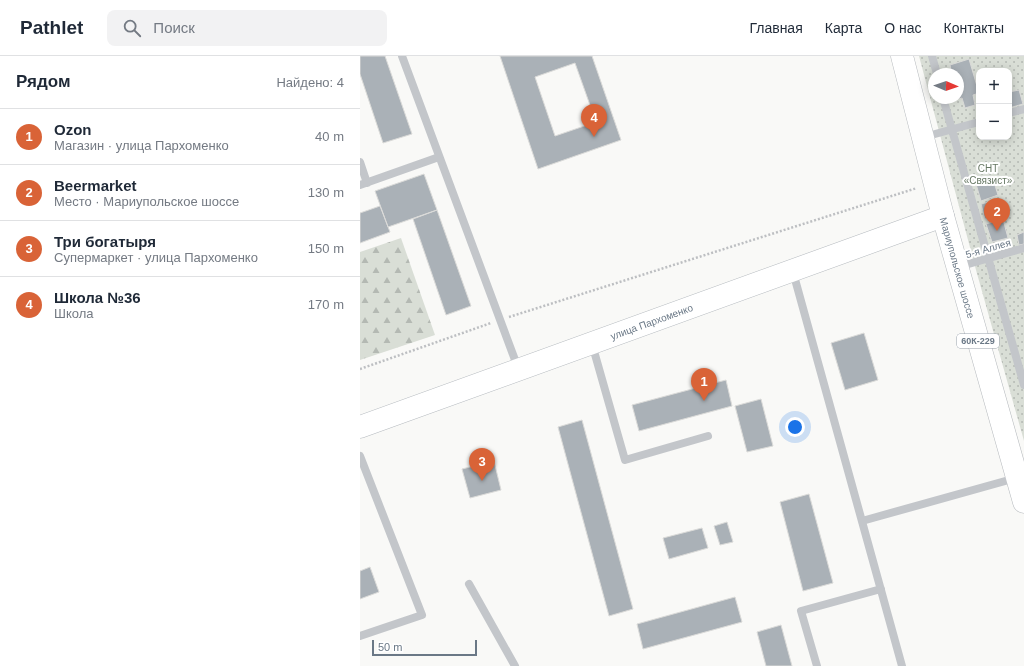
<!DOCTYPE html>
<html lang="ru">
<head>
<meta charset="utf-8">
<style>
  :root { --surface:#fff; --page:#f2f2f3; --text:#1f2937; --muted:#747a83; --line:#e0e1e3; --accent:#d96337 }
  body { margin:0; font-family:Arial,sans-serif; background:var(--page); color:var(--text) }
  .controls { position:absolute; right:12px; top:12px; display:grid; overflow:hidden; border-radius:8px; box-shadow:0 2px 10px #0003 }
  .controls button { width:36px; height:36px; display:grid; place-items:center; padding:0; border:0; border-bottom:1px solid var(--line); background:var(--surface); color:var(--text); font:20px sans-serif }
  .compass { position:absolute; left:568px; top:12px; width:36px; height:36px; border-radius:50%; background:var(--surface); box-shadow:0 2px 10px #0003; rotate:92deg }
  .scale { position:absolute; left:12px; bottom:10px; width:105px; box-sizing:border-box; padding-left:4px; border:2px solid #6a7886; border-top:0; font-size:11px; line-height:14px; white-space:nowrap; color:#6a7886; -webkit-text-stroke:3px #fff; paint-order:stroke }
  .you { position:absolute; left:435px; top:371px; width:14px; height:14px; margin:-10px; border:3px solid #fff; border-radius:50%; background:#1a73e8; box-shadow:0 0 0 6px #1a73e833 }
  .badge { display:grid; place-items:center; width:26px; height:26px; border-radius:50%; background:var(--accent); color:#fff; font-size:13px; font-weight:700 }
  .pin { position:absolute; translate:-50% -33px; filter:drop-shadow(0 1px 2px #0008) }
  .pin::after { content:''; position:absolute; top:21px; width:14px; height:12px; background:inherit; clip-path:polygon(0 0,100% 0,50% 100%) }
  .list { margin:0; padding:0; list-style:none }
  h2 { display:flex; justify-content:space-between; align-items:center; height:52px; margin:0; padding:0 16px; font-size:17px }
  h2 small { font-size:13px; font-weight:400; color:var(--muted) }
  .list li { display:grid; grid-template-columns:26px 1fr auto; gap:12px; align-items:center; box-sizing:border-box; height:56px; padding:0 16px; border-top:1px solid var(--line) }
  .list b { display:block; font-size:15px; white-space:nowrap }
  .list p { margin:0; font-size:13px; white-space:nowrap; color:var(--muted) }
  .list em { font-size:13px; font-style:normal; color:var(--muted) }
  .icon { flex:none; width:22px; height:22px; fill:none; stroke:currentColor; stroke-width:2; stroke-linecap:round; stroke-linejoin:round }
  .map { position:relative; flex:none; width:664px; height:610px; overflow:hidden }
  header { display:flex; align-items:center; gap:24px; box-sizing:border-box; height:56px; padding:0 20px; background:var(--surface); border-bottom:1px solid var(--line) }
  header strong { font-size:19px }
  nav { display:flex; gap:22px; margin-inline-start:auto; font-size:14px }
  .search { width:280px; height:36px; background:var(--page); display:flex; align-items:center; gap:10px; box-sizing:border-box; padding:0 14px; border-radius:8px; color:var(--muted); font-size:15px }
  main { display:flex }
  aside { flex:1; background:var(--surface) }
  .map>svg:first-child { display:block }
  .forest { fill:url(#forest-firs) }
  .park { fill:url(#park-dots); fill-rule:evenodd }
  .building { fill:#aab1b7; stroke:#dbdbd9; fill-rule:evenodd }
  .lines { fill:none; stroke-linecap:round; stroke-linejoin:round }
  .secondary-casing { stroke:#b5babf; stroke-width:23 }
  .primary-casing { stroke:#b6babe; stroke-width:23 }
  .path { stroke:#bdbfc2; stroke-width:2.5; stroke-dasharray:2 2; stroke-linecap:butt }
  .lane { stroke:#c3c6ca; stroke-width:8 }
  .secondary { stroke:#fff; stroke-width:22 }
  .primary { stroke:#fff; stroke-width:22 }
  .labels { text-anchor:middle; stroke-width:4; stroke-linejoin:round; paint-order:stroke }
  .shield { fill:#fff; stroke:#97a0aa; stroke-width:1 }
  .shield-label { font-size:9px; font-weight:bold; fill:#6a7886 }
  .park-label { font-size:10px; fill:#677864; stroke:#fff }
  .street-label { font-size:10px; fill:#6a7886; stroke:#fff }
</style>
</head>
<body>
<header>
<strong>Pathlet</strong>
<div class="search"><svg class="icon" aria-label="search" viewBox="0 0 24 24"><circle cx="10" cy="10" r="6"/><path d="M15 15l6 6"/></svg>Поиск</div>
<nav><a>Главная</a><a>Карта</a><a>О нас</a><a>Контакты</a></nav>
</header>
<main>
<aside>
<h2>Рядом<small>Найдено: 4</small></h2>
<ul class="list">
<li><span class="badge">1</span><div><b>Ozon</b><p>Магазин · улица Пархоменко</p></div><em>40 m</em></li>
<li><span class="badge">2</span><div><b>Beermarket</b><p>Место · Мариупольское шоссе</p></div><em>130 m</em></li>
<li><span class="badge">3</span><div><b>Три богатыря</b><p>Супермаркет · улица Пархоменко</p></div><em>150 m</em></li>
<li><span class="badge">4</span><div><b>Школа №36</b><p>Школа</p></div><em>170 m</em></li>
</ul>
</aside>
<div class="map">
<svg width="664" height="610" viewBox="0 0 664 610">
  <defs>
    <pattern id="forest-firs" width="22" height="20" patternUnits="userSpaceOnUse"><rect width="22" height="20" fill="#d9ded6"/><path d="M5 1l3.5 6h-7zM16 11l3.5 6h-7z" fill="#b4b9b3"/></pattern>
    <pattern id="park-dots" width="8" height="8" patternUnits="userSpaceOnUse"><rect width="8" height="8" fill="#d9ded6"/><path d="M2 2h.1M6 6h.1" fill="none" stroke="#b4b9b3" stroke-width="1.8" stroke-linecap="round"/></pattern>
  </defs>
  <rect width="100%" height="100%" fill="#f9f9f7"/>
  <path class="forest" d="M41 182 75 279 0 304V196Z"/>
  <path class="park" d="M559 0H664V385L616 214ZM619 15H649V81H619ZM574 18H598V42H574Z"/>
  <path class="building" d="M0 0H25L52 78 23 87 0 18Z
    M140 0H232L261 84 178 113ZM215 7 236 66 195 80 175 21Z
    M609 3 619 37 613 39 615 49 605 52 602 42 599 43 598 40V18H592L590 9Z
    M659 34 663 48 649 52V36Z
    M64 118 77 154 28 171 15 135Z
    M633 123 638 139 621 145 616 128Z
    M637 144 642 159 625 163 621 148Z
    M20 150 30 176 0 187V157Z
    M77 154 111 250 86 259 53 163Z
    M643 163 648 182 632 186 626 168Z
    M664 176V188L659 189 657 179Z
    M504 277 518 324 485 334 471 287Z
    M366 324 372 350 279 375 272 349Z
    M401 343 413 390 387 396 375 350Z
    M222 364 273 553 249 560 198 371Z
    M134 405 141 434 110 442 102 413Z
    M449 438 473 527 443 535 420 446Z
    M367 466 373 486 360 489 354 470Z
    M342 472 348 492 309 503 303 482Z
    M10 511 19 536 0 543V515Z
    M375 541 382 566 283 593 277 568Z
    M421 569 432 610H406L397 576Z"/>
  <g class="lines">
    <g class="secondary-casing">
      <g id="secondary">
        <path id="s1" d="M0 371 583 160"/>
      </g>
    </g>
    <g class="primary-casing">
      <g id="primary">
        <path id="s2" d="M542 0 583 160 664 446"/>
      </g>
    </g>
    <path class="path" d="M149 261 557 132
      M0 313 131 267"/>
    <path class="lane" d="M42 0 158 312
      M572 0 577 18
      M583 42 664 329
      M649 57 664 53
      M564 81 619 66
      M0 106 7 127
      M0 129 79 101
      M598 211 664 192
      M433 216 542 610
      M232 288 265 404 348 380
      M0 400 62 559 0 580
      M502 465 656 422
      M109 528 155 610
      M457 610 441 555 521 533"/>
    <use href="#secondary" class="secondary"/>
    <use href="#primary" class="primary"/>
  </g>
  <g class="labels">
    <rect class="shield" x="597" y="278" width="42" height="14" rx="3"/>
    <g class="shield-label">
      <text x="618" y="288">60К-229</text>
    </g>
    <g class="park-label">
      <text x="628" y="116">СНТ<tspan x="628" dy="12">«Связист»</tspan></text>
    </g>
    <g class="street-label">
      <text transform="translate(628 192) rotate(-16)" y="4">5-я Аллея</text>
      <text dy="4" stroke="none"><textPath href="#s2" startOffset="219">Мариупольское шоссе</textPath></text>
      <text dy="4" stroke="none"><textPath href="#s1" startOffset="310">улица Пархоменко</textPath></text>
    </g>
  </g>
</svg>
<div class="controls">
<button>+</button>
<button>−</button>
</div>
<svg class="compass" viewBox="-18 -18 36 36"><path d="M0-13l5 13h-10z" fill="#e53935"/><path d="M0 13l5-13h-10z" fill="#747a83"/></svg>
<div class="scale">50 m</div>
<div class="you"></div>
<div class="pin badge" style="left:344px;top:345px">1</div>
<div class="pin badge" style="left:637px;top:175px">2</div>
<div class="pin badge" style="left:122px;top:425px">3</div>
<div class="pin badge" style="left:234px;top:81px">4</div>
</div>
</main>
</body>
</html>
